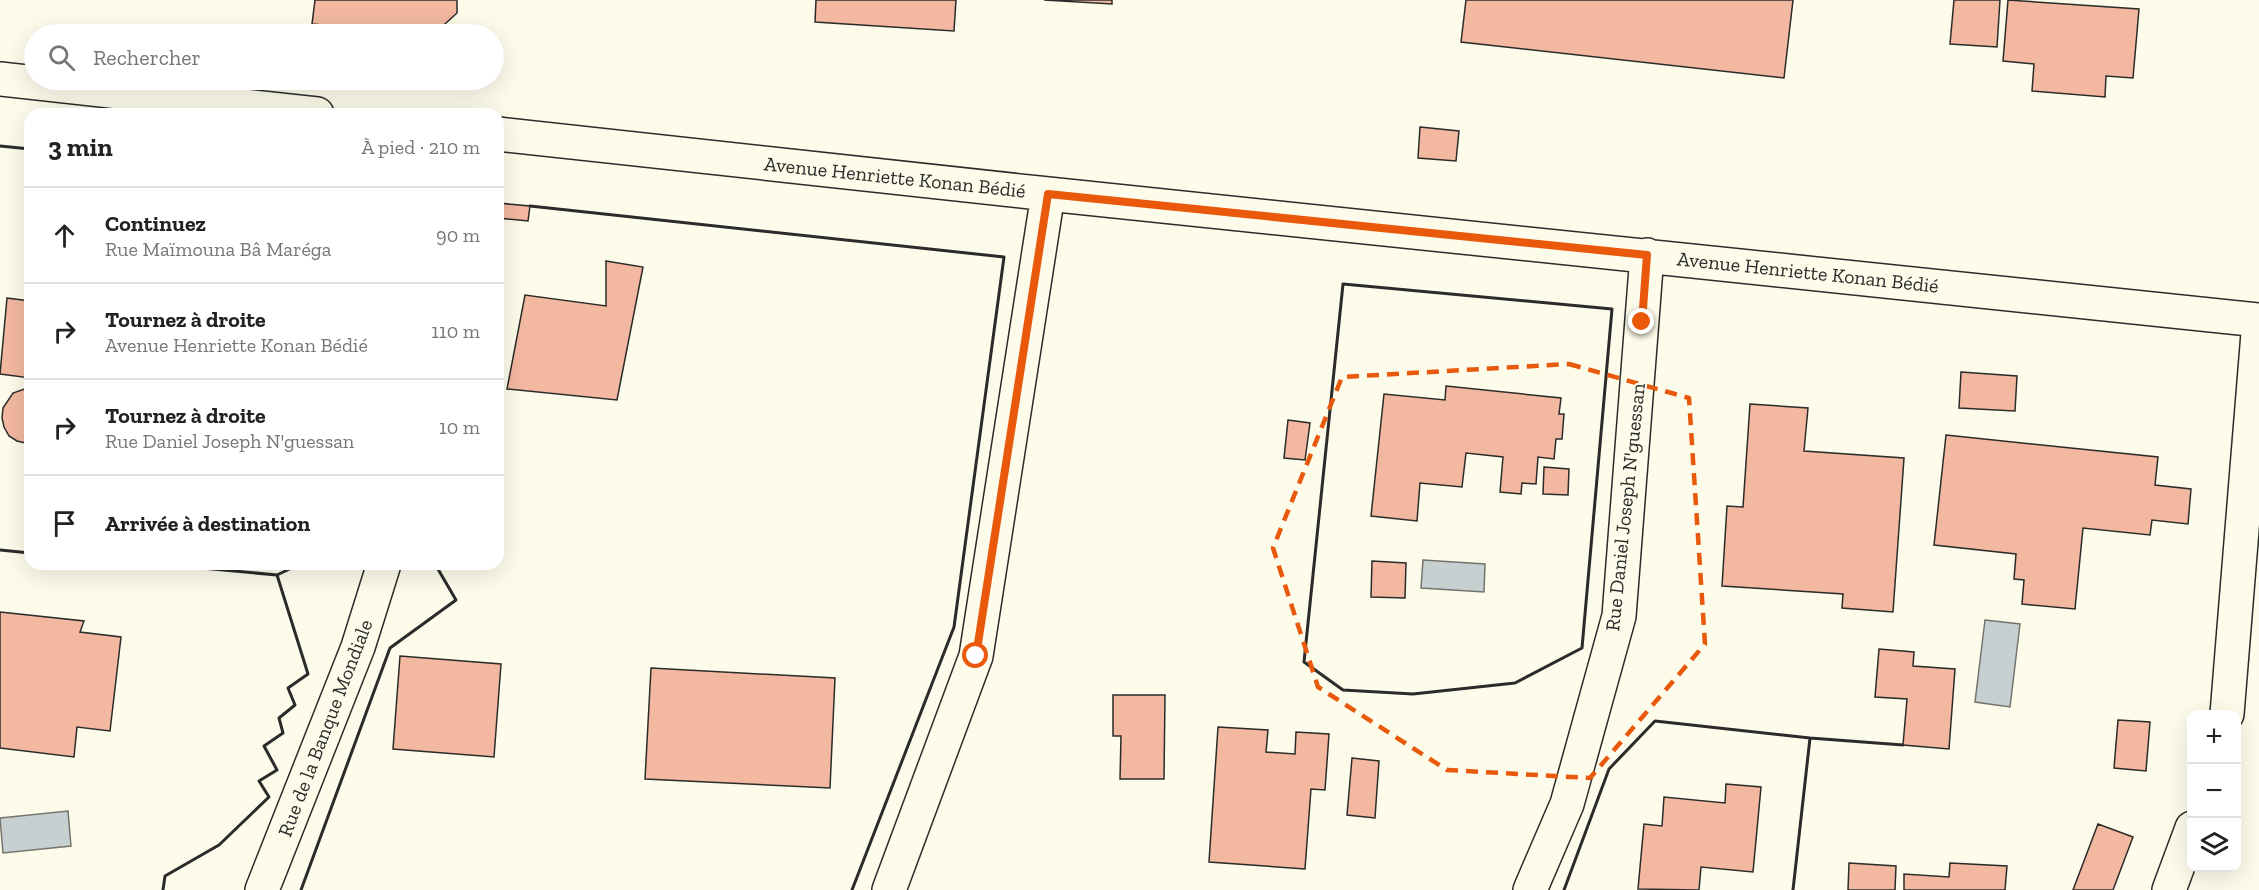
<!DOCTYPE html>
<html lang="fr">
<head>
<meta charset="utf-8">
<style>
  :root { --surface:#fff; --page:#f2f2f2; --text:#222; --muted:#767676; --line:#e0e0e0 }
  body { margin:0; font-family:"Zilla Slab",serif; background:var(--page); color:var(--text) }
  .controls { position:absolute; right:18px; bottom:18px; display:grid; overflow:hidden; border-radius:12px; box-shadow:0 6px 24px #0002 }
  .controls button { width:54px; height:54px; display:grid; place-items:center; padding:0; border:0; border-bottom:2px solid var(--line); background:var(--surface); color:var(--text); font:30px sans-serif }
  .stop { position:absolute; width:18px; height:18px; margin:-14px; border:4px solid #ea580c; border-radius:50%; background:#fff }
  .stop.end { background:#ea580c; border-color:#fff; box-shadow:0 2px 6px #0008 }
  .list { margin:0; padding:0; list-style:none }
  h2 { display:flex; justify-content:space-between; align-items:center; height:78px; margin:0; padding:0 24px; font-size:26px }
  h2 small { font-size:20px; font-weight:400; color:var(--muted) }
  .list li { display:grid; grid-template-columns:39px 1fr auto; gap:18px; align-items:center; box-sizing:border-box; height:96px; padding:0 24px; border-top:2px solid var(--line) }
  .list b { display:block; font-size:22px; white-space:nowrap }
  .list p { margin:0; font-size:20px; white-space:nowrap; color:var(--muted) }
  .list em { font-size:20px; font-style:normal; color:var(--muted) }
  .icon { flex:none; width:33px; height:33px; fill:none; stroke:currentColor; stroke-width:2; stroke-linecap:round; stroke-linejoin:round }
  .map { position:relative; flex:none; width:2259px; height:890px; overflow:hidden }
  .search { position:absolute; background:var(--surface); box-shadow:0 6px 24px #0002; left:24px; top:24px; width:480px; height:66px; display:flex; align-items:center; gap:15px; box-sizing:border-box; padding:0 21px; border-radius:33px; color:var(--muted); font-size:22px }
  .panel { position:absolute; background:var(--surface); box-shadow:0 6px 24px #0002; left:24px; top:108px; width:480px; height:462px; border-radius:18px }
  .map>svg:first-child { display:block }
  .water { fill:#c7d0d0; stroke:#74746e; stroke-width:1.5 }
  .building { fill:#f2b8a0; stroke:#2b2b2b; stroke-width:1.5 }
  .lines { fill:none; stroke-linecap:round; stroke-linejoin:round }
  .minor-casing { stroke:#2b2b2b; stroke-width:36 }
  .minor { stroke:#fdfbea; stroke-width:33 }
  .wall { stroke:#2b2b2b; stroke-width:3 }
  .route { stroke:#ea580c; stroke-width:8 }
  .marked { fill:none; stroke:#e8590c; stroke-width:4.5; stroke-dasharray:12 8; stroke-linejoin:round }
  .labels { text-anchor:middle; stroke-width:4.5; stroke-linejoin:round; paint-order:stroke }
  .street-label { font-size:20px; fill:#2b2b2b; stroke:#fdfbea }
</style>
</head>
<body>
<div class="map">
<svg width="2259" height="890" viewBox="0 0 2259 890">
  <rect width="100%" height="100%" fill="#fdfbea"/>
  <path class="water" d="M1423 560 1485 564 1484 592 1421 588Z
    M1985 620 2020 624 2010 707 1975 702Z
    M68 811 71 846 3 853 0 818Z"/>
  <path class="building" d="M315 0H457V13L434 34H421L312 24Z
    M816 0H956L954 31 815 22Z
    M1044 0H1112V4Z
    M1466 0H1793L1784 78 1461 42Z
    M1954 0H2000L1997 47 1950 44Z
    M2008 0 2139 9 2133 78 2106 76 2105 97 2032 91 2034 64 2003 61Z
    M1420 127 1459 131 1456 161 1418 158Z
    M498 203 530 206 528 221 498 218Z
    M606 261 643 267 617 400 507 389 525 295 606 306Z
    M7 298 30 301V378L0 374Z
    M1961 372 2017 376 2015 411 1959 408Z
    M1446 386 1561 398 1559 414H1564L1562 439H1556L1554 459 1538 457 1536 484 1522 483 1521 494 1500 492 1503 457 1466 453 1462 487 1420 483 1417 521 1371 516 1384 394 1445 400Z
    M30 387V444L17 441 9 436 4 427 2 418 3 408 13 393Z
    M1750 404 1808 408 1804 451 1904 458 1893 612 1842 608 1843 594 1722 586 1727 506 1743 507Z
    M1288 420 1310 423 1305 460 1284 458Z
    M1946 435 2158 457 2155 485 2191 489 2188 524 2152 520 2150 535 2083 528 2075 609 2022 604 2024 580 2014 579 2016 554 1934 545Z
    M1544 467 1569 469 1568 495 1543 494Z
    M1372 561 1406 563 1405 598 1371 597Z
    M0 612 84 621 80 632 121 637 110 731 77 727 74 757 0 748Z
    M1879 649 1914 652 1913 666 1955 669 1949 749 1903 745 1907 699 1875 697Z
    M400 656 501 664 494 757 393 749Z
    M651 668 835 678 830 788 645 779Z
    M1113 695H1165L1164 779H1120L1121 736H1113Z
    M2118 720 2150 722 2146 771 2114 768Z
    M1218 727 1268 730 1266 752 1295 754 1296 732 1329 734 1325 790 1311 789 1305 869 1209 862Z
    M1352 758 1379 761 1375 818 1347 815Z
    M1726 784 1761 787 1753 872 1701 867 1699 890 1638 889 1644 824 1662 826 1664 797 1725 803Z
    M2098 824 2133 837 2113 890H2073Z
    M1849 863 1896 866 1895 890H1848Z
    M1950 863 2007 866 2005 890H1904V874L1949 877Z"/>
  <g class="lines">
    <g class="minor-casing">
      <path id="minor" d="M0 79 317 114
        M498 134 1048 194 2259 320
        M2227 714 2259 321
        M262 890 358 647 384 564
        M889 890 976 656 1048 194
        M1530 890 1567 804 1619 616 1647 255
        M2169 890 2192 828"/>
    </g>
    <use href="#minor" class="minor"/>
    <path class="wall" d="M0 146 30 149
      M530 206 1004 257 954 627 852 890
      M1343 284 1612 309 1582 648 1515 683 1413 694 1343 690 1304 662Z
      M0 550 30 553
      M158 564 277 575 300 564
      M163 890 165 876 219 845 269 797 259 781 277 770 264 746 283 733 279 718 295 705 288 688 308 674 277 575
      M301 890 390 648 456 600 435 564
      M1564 890 1609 769 1655 721 1810 738 1903 745
      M1793 890 1810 738"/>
  </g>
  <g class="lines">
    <path class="route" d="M976 656 1048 194 1647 255 1642 322"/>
  </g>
  <path class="marked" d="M1569 364 1689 398 1705 644 1590 778 1447 770 1318 687 1273 548 1342 377Z"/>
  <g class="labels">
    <g class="street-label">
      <text transform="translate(895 177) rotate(6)" y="7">Avenue Henriette Konan Bédié</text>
      <text transform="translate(1808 272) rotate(6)" y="7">Avenue Henriette Konan Bédié</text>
      <text transform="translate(1625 507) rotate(-84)" y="7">Rue Daniel Joseph N'guessan</text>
      <text transform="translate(325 728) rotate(-69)" y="7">Rue de la Banque Mondiale</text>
    </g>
  </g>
</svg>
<div class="controls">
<button>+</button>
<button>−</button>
<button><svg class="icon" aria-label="layers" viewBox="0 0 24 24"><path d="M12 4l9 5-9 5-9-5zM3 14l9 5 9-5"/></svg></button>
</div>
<div class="stop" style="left:976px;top:656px"></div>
<div class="stop end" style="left:1642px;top:322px"></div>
<div class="search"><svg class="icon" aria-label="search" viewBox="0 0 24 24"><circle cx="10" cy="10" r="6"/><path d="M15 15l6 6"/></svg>Rechercher</div>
<section class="panel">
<h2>3 min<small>À pied · 210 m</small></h2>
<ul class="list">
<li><svg class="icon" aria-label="ahead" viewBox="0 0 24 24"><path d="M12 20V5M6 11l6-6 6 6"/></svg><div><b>Continuez</b><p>Rue Maïmouna Bâ Maréga</p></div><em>90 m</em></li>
<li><svg class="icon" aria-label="right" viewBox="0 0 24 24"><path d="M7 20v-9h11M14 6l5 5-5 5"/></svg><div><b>Tournez à droite</b><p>Avenue Henriette Konan Bédié</p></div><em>110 m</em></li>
<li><svg class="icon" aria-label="right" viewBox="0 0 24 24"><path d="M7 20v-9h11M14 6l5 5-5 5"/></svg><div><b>Tournez à droite</b><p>Rue Daniel Joseph N'guessan</p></div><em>10 m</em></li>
<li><svg class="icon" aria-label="arrive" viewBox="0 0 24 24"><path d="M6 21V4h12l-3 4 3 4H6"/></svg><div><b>Arrivée à destination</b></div></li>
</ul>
</section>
</div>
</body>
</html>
